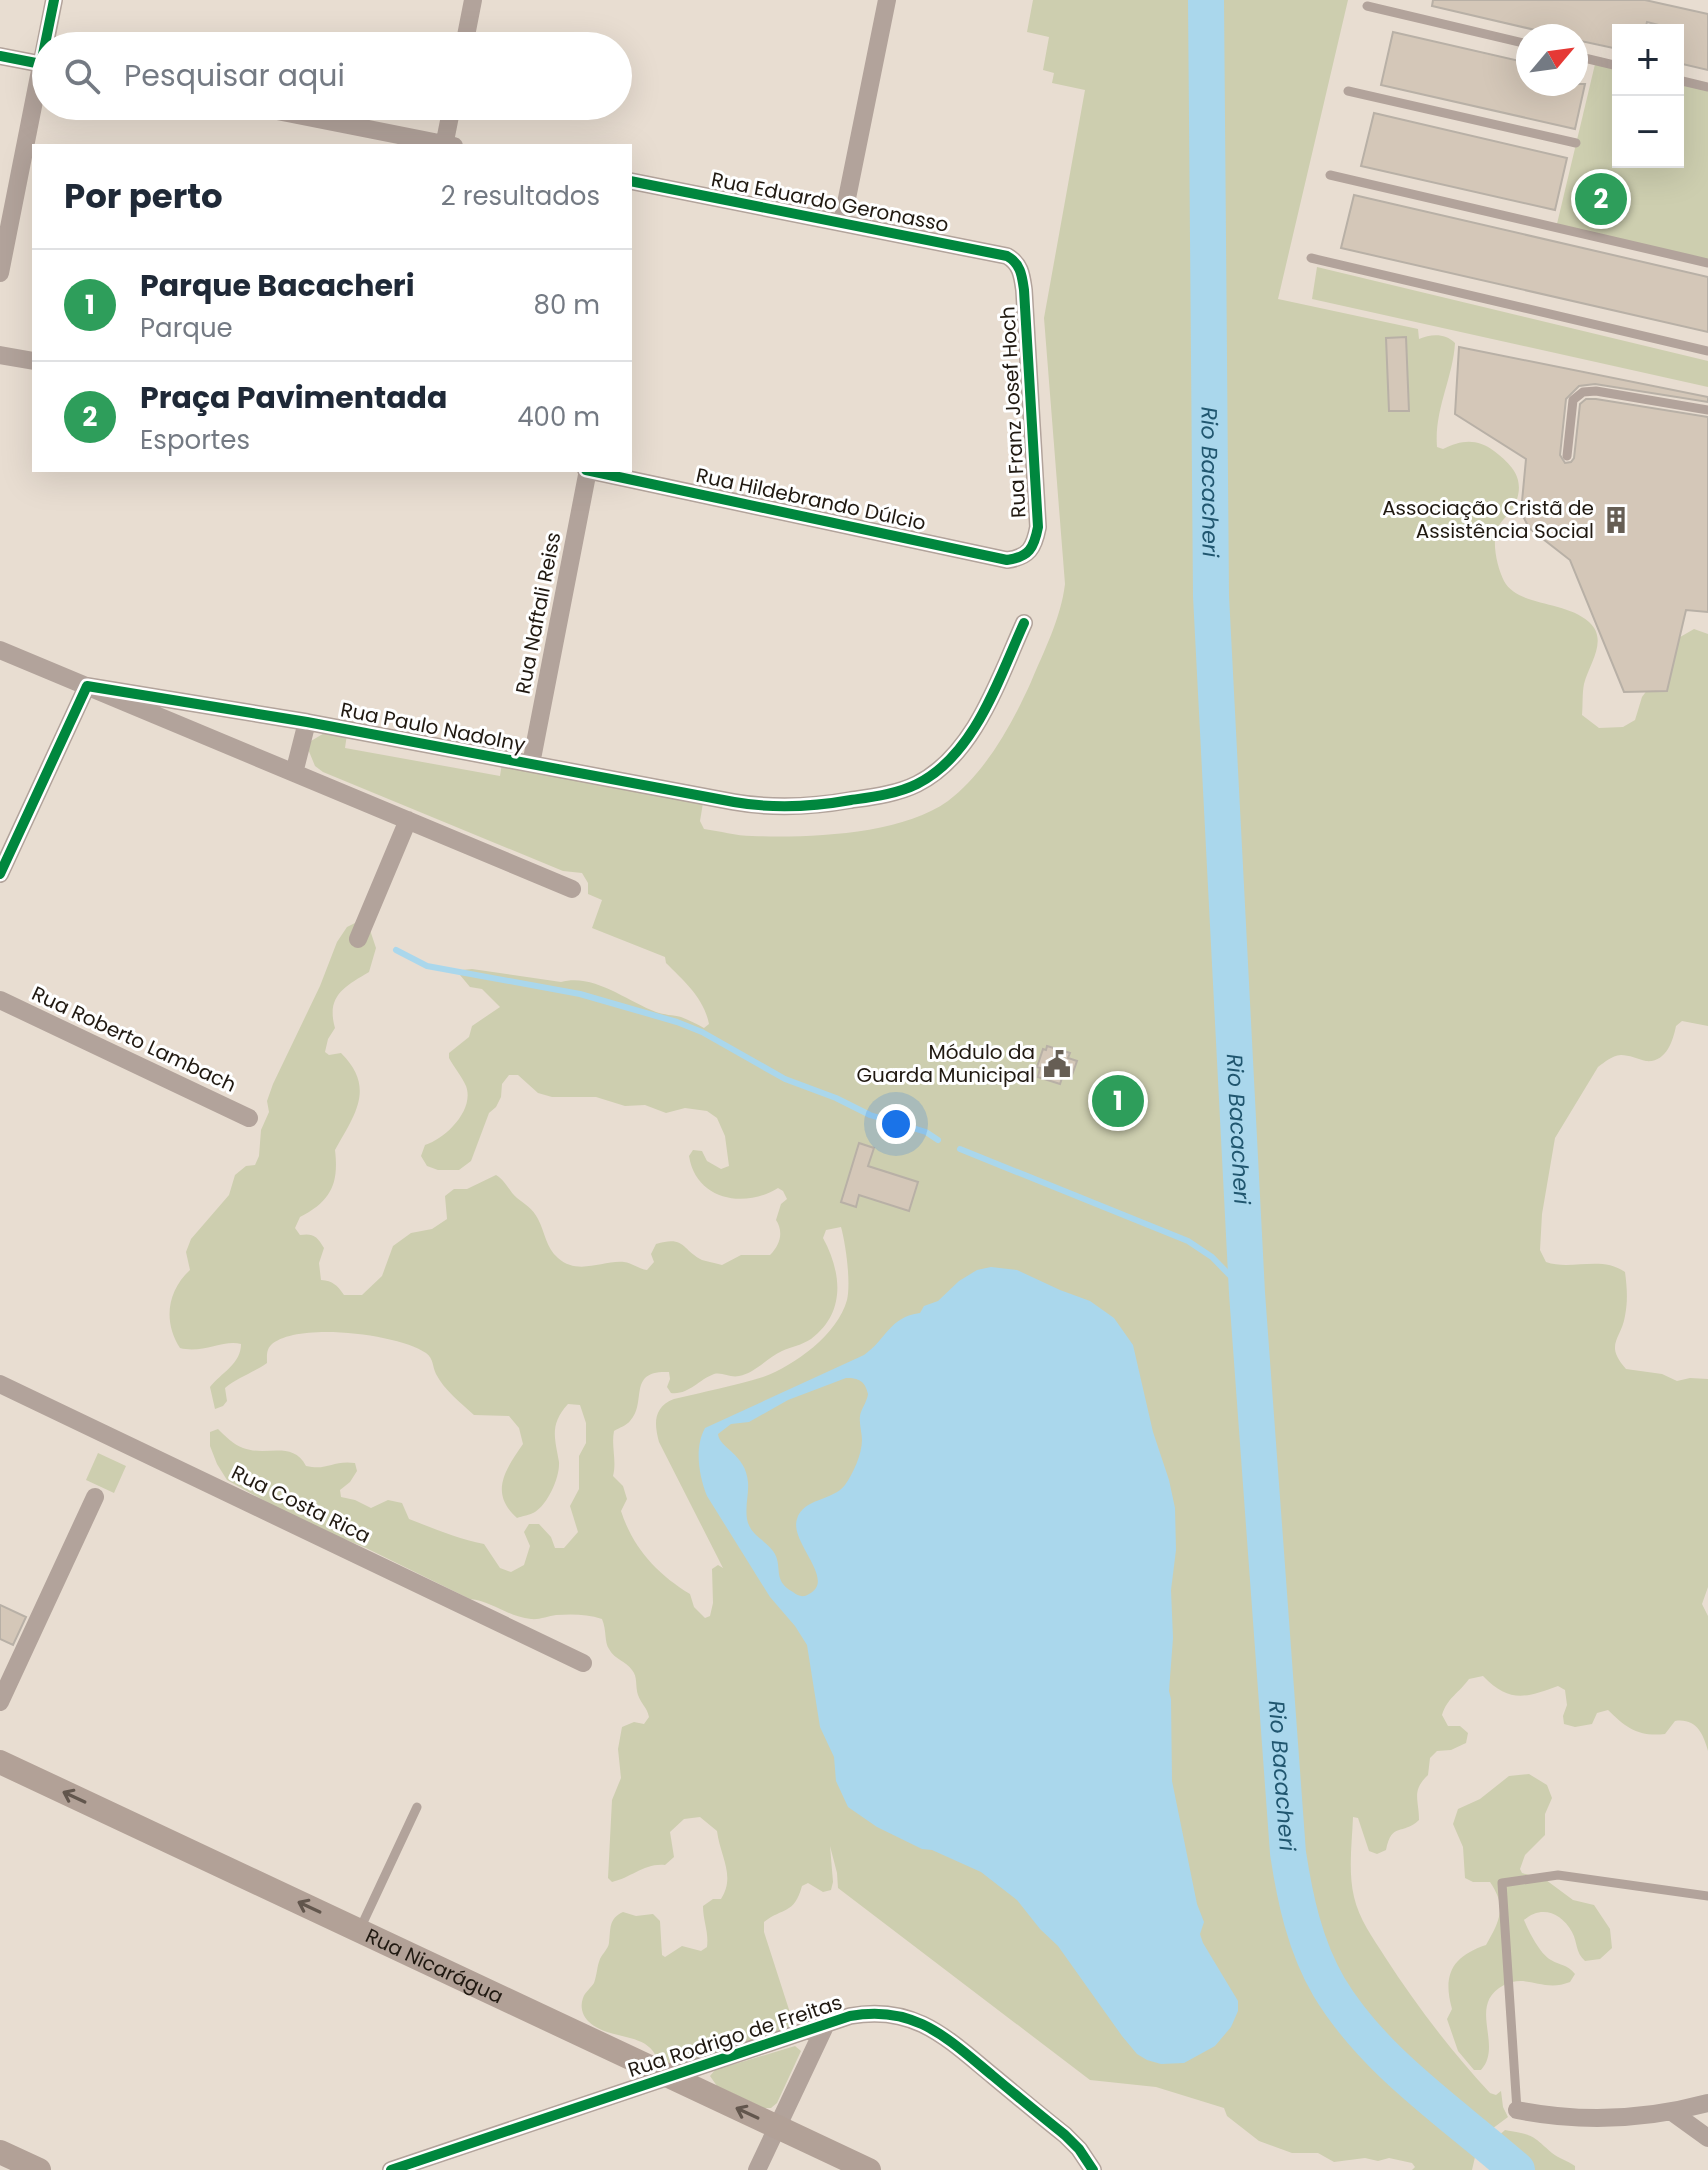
<!DOCTYPE html>
<html lang="pt">
<head>
<meta charset="utf-8">
<style>
  :root { --surface:#fff; --page:#f6f6f7; --text:#1f2937; --muted:#747a83; --line:#e0e1e3; --accent:#111827 }
  body { margin:0; font-family:Poppins,sans-serif; background:var(--page); color:var(--text) }
  .controls { position:absolute; right:24px; top:24px; display:grid; overflow:hidden; border-radius:0px; box-shadow:0 8px 32px #0002 }
  .controls button { width:72px; height:72px; display:grid; place-items:center; padding:0; border:0; border-bottom:2px solid var(--line); background:var(--surface); color:var(--text); font:40px sans-serif }
  .compass { position:absolute; left:1516px; top:24px; width:72px; height:72px; border-radius:50%; background:var(--surface); box-shadow:0 8px 32px #0002; rotate:61deg }
  .you { position:absolute; left:896px; top:1124px; width:28px; height:28px; margin:-20px; border:6px solid #fff; border-radius:50%; background:#1a73e8; box-shadow:0 0 0 12px #1a73e833 }
  .badge { display:grid; place-items:center; width:52px; height:52px; border-radius:50%; background:var(--accent); color:#fff; font-size:26px; font-weight:700 }
  .pin { position:absolute; translate:-50% -50%; border:4px solid #fff; box-shadow:0 2px 8px #0006 }
  .list { margin:0; padding:0; list-style:none }
  h2 { display:flex; justify-content:space-between; align-items:center; height:104px; margin:0; padding:0 32px; font-size:34px }
  h2 small { font-size:26px; font-weight:400; color:var(--muted) }
  .list li { display:grid; grid-template-columns:52px 1fr auto; gap:24px; align-items:center; box-sizing:border-box; height:112px; padding:0 32px; border-top:2px solid var(--line) }
  .list b { display:block; font-size:30px; white-space:nowrap }
  .list p { margin:0; font-size:26px; white-space:nowrap; color:var(--muted) }
  .list em { font-size:26px; font-style:normal; color:var(--muted) }
  .icon { flex:none; width:44px; height:44px; fill:none; stroke:currentColor; stroke-width:2; stroke-linecap:round; stroke-linejoin:round }
  .map { position:relative; flex:none; width:1708px; height:2170px; overflow:hidden }
  .search { position:absolute; background:var(--surface); box-shadow:0 8px 32px #0002; left:32px; top:32px; width:600px; height:88px; display:flex; align-items:center; gap:20px; box-sizing:border-box; padding:0 28px; border-radius:44px; color:var(--muted); font-size:30px }
  .panel { position:absolute; background:var(--surface); box-shadow:0 8px 32px #0002; left:32px; top:144px; width:600px; height:328px; border-radius:0px }
  .map>svg:first-child { display:block }
  .green { fill:#cdceaf; fill-rule:evenodd }
  .water { fill:#aad7ec; fill-rule:evenodd }
  .lines { fill:none; stroke-linecap:round; stroke-linejoin:round }
  .stream { stroke:#aad7ec; stroke-width:6 }
  .river { stroke:#aad7ec; stroke-width:36 }
  .building { fill:#d4c7b8; stroke:#b8b0a6; stroke-width:2 }
  .service { stroke:#b2a39b; stroke-width:9 }
  .minor { stroke:#b2a39b; stroke-width:18 }
  .secondary { stroke:#b2a197; stroke-width:24 }
  .cycleway-casing { stroke:#fff; stroke-width:15 }
  .cycleway { stroke:#00873e; stroke-width:10 }
  .oneway { stroke:#62564d }
  .labels { text-anchor:middle; stroke-width:6; stroke-linejoin:round; paint-order:stroke }
  .street-label { font-size:20px; fill:#201911; stroke:#fff }
  .poi-label { font-size:20px; fill:#201911; stroke:#fff; text-anchor:end }
  .water-label { font-size:22px; font-style:italic; fill:#20566f; stroke:#fff }
</style>
</head>
<body>
<div class="map">
<svg width="1708" height="2170" viewBox="0 0 1708 2170">
  <rect width="100%" height="100%" fill="#e8ddd1"/>
  <path class="green" d="M1033 0H1348L1278 299 1418 329 1419 339C1431 334 1445 333 1455 343 1453 378 1434 410 1437 447L1443 449C1461 440 1477 438 1494 451 1512 465 1525 478 1516 502 1512 512 1503 518 1498 527 1491 541 1497 567 1504 581 1518 607 1565 600 1589 622 1609 640 1589 664 1584 684 1582 694 1583 705 1582 715L1599 728 1623 727 1635 720 1642 697 1662 670 1675 640 1694 629 1708 634V1026L1682 1021 1676 1026C1673 1041 1666 1063 1646 1061 1638 1059 1629 1055 1621 1055 1611 1056 1605 1062 1598 1067L1555 1138 1542 1214 1540 1250 1546 1262C1571 1271 1601 1255 1625 1272 1627 1287 1628 1301 1625 1316 1621 1340 1604 1344 1626 1369L1662 1374 1677 1381 1690 1378 1708 1379V1587L1702 1604 1708 1616V1751C1703 1733 1696 1718 1675 1721L1665 1734C1639 1737 1626 1728 1608 1710L1597 1713 1592 1724 1575 1727 1564 1724 1563 1716 1567 1705 1565 1690 1558 1686C1526 1698 1509 1703 1483 1676L1469 1679C1459 1693 1447 1698 1442 1715L1448 1726H1460L1468 1733 1466 1743 1451 1750 1437 1751 1430 1758 1428 1775C1411 1791 1419 1800 1419 1820 1402 1836 1392 1821 1386 1850L1377 1854 1369 1851 1358 1818 1353 1817C1352 1843 1348 1871 1354 1897 1359 1919 1373 1938 1385 1957 1416 2005 1451 2051 1490 2093L1496 2095 1501 2091 1503 2107 1508 2117 1469 2146 1447 2130 1443 2131 1470 2149 1475 2157 1472 2170H1412L1415 2167 1412 2163 1389 2158 1378 2161 1365 2158 1334 2162 1318 2153H1292L1259 2141 1227 2116 1224 2108 1156 2087 1090 2080 838 1888 837 1873 830 1846 833 1882 831 1890 823 1892 808 1883 802 1886C794 1915 783 1907 764 1922V1932L792 2019 789 2027C753 2042 716 2050 681 2068L658 2062C650 2030 609 2042 588 2021 582 2015 580 2006 583 1998 585 1992 591 1988 594 1983 597 1975 597 1966 600 1959 603 1953 608 1949 609 1943 611 1929 608 1919 623 1912L636 1916 653 1914 660 1921 662 1955 665 1957 682 1946 701 1951 707 1947C709 1932 703 1921 703 1906L713 1899H721C736 1876 720 1856 717 1831L700 1817 684 1819 670 1832 674 1857 665 1865C644 1863 631 1878 612 1882L608 1878 612 1800 621 1778 618 1749 622 1727 634 1722 644 1724 649 1717C647 1707 641 1704 638 1695 635 1686 638 1677 632 1670 626 1661 615 1660 609 1649 604 1642 607 1631 602 1619 587 1614 572 1614 556 1615 548 1616 539 1620 531 1619 508 1617 492 1601 470 1599L366 1548 304 1523 227 1480 217 1464 210 1446V1432L218 1429C225 1436 234 1445 243 1448 267 1457 292 1440 306 1466 328 1471 332 1460 355 1463L357 1471 350 1482 340 1490 341 1497 355 1500 371 1508 388 1500 402 1503 409 1519C435 1529 458 1539 484 1544L500 1568 511 1572 524 1565 530 1546 524 1532 529 1524H539L551 1537 555 1548H564L578 1532 570 1506 579 1489V1456L586 1443V1423L580 1405 568 1404C549 1425 555 1438 559 1462 560 1477 548 1504 535 1512 530 1515 522 1516 517 1518 489 1493 505 1470 523 1444L519 1428 509 1416 474 1415C461 1403 444 1390 436 1374 432 1366 434 1359 426 1353 399 1334 296 1321 271 1345 266 1350 267 1357 267 1363 253 1373 238 1377 225 1388L227 1401 223 1406 215 1409 210 1387C221 1373 241 1364 241 1344 224 1339 203 1354 180 1348 163 1322 167 1291 190 1270L186 1252 191 1239 229 1195 235 1175 246 1166 255 1165 259 1156 261 1130 269 1112 267 1101 273 1084 320 986 337 942 347 927 359 921 369 927 376 948 369 972C344 987 326 996 335 1028L328 1039 325 1052 329 1055 341 1053C376 1088 355 1114 335 1150 339 1184 331 1201 300 1217L295 1228 300 1235C313 1233 317 1236 324 1248L319 1263 321 1280C333 1281 337 1285 344 1295H362L382 1276 393 1246 411 1233 432 1229 447 1219 445 1196 454 1189H467L496 1175C506 1181 509 1191 517 1198 525 1204 533 1209 538 1219 545 1232 546 1248 558 1258 578 1276 603 1260 624 1262 632 1263 639 1269 647 1270L654 1262 651 1254 656 1244C685 1235 682 1250 702 1260 708 1262 716 1263 722 1265L741 1255H770C780 1245 784 1232 776 1220L781 1204 787 1199 783 1191 778 1188C744 1209 696 1200 689 1156L693 1150 702 1151 707 1161 721 1169 729 1166 725 1136 717 1118 707 1111 685 1108 666 1113 645 1105 625 1106 596 1097H552L538 1093 518 1075H509L502 1084 501 1097 496 1107 489 1113 471 1161 459 1170H438L427 1166 421 1156 425 1145C445 1139 475 1110 466 1086 462 1077 454 1067 449 1058V1053L469 1037 472 1026 500 1007 482 989 470 987 460 975 462 970 472 969 561 982C593 973 627 1001 656 1012 664 1015 673 1015 681 1017 689 1020 697 1024 704 1028L709 1024C704 998 684 981 666 963L665 957 592 928 602 900 588 894V883L582 873 563 871 323 772 315 766 308 749 311 741 326 732 347 734 345 748 500 776 502 763 703 803 700 821 704 829C720 831 736 836 752 836 809 838 901 835 948 801 986 772 1012 724 1031 682 1044 651 1061 618 1065 584L1044 318 1085 90 1052 83 1054 73 1043 70 1049 37 1027 32ZM841 1227C846 1245 851 1283 847 1300 838 1334 794 1366 763 1377 734 1386 703 1392 674 1399 653 1407 654 1424 659 1442L723 1568 718 1565 712 1569 713 1603 710 1616 705 1618 694 1607 690 1594C657 1574 633 1548 621 1511L627 1499 623 1486 613 1476C617 1461 611 1447 614 1431 619 1428 627 1425 630 1421 648 1402 626 1370 669 1372L670 1379 667 1387 671 1393C689 1395 698 1380 714 1374 723 1372 730 1378 739 1376 755 1373 767 1358 782 1351 791 1347 802 1345 811 1339 846 1313 842 1273 823 1238L826 1230Z
    M1596 60 1618 66V162H1678V80L1708 87V263L1556 228Z
    M1317 267 1708 361V387L1312 299Z
    M98 1453 126 1466 114 1493 86 1480Z
    M1529 1774 1547 1785 1552 1798 1545 1814V1835L1525 1855 1520 1869 1522 1873 1546 1880 1573 1900 1594 1905 1610 1929 1612 1948 1600 1959 1585 1961C1575 1952 1578 1943 1572 1932 1561 1912 1541 1905 1524 1920 1529 1932 1540 1954 1551 1960 1561 1966 1567 1964 1575 1974L1570 1982C1543 1993 1527 1973 1504 1985 1466 2005 1504 2045 1481 2070H1474L1458 2051 1447 2019 1452 2009C1442 1974 1453 1956 1486 1945 1500 1920 1507 1907 1490 1882H1473L1465 1878 1463 1847 1453 1824 1458 1809 1480 1799 1509 1776Z
    M795 2046 801 2051 777 2103 771 2108H764L717 2086 710 2076 715 2070Z
    M1505 2130C1533 2135 1531 2134 1552 2153 1558 2158 1568 2161 1575 2166V2170H1525C1516 2157 1501 2152 1496 2138Z"/>
  <path class="water" d="M991 1267 1017 1270 1060 1290 1090 1301 1114 1318 1133 1345 1153 1432 1169 1480 1175 1508 1176 1550 1171 1590 1173 1638 1169 1691 1171 1699 1172 1781 1197 1904 1204 1922 1200 1934 1203 1943 1238 2001V2011L1231 2027 1215 2046 1184 2063 1161 2064 1147 2060 1137 2054 1122 2036 1058 1946 1040 1929 1017 1900 981 1872 932 1850 922 1849 877 1827 848 1807 836 1781 834 1757 820 1727 807 1645 795 1626 770 1597 707 1496C699 1476 694 1448 705 1428L864 1355C886 1340 889 1317 920 1313L924 1306 938 1301 959 1281 977 1270ZM846 1378C859 1378 865 1381 868 1394 867 1402 861 1409 860 1416 859 1424 862 1433 862 1440 862 1454 853 1474 845 1485 833 1501 803 1498 797 1519 789 1542 837 1580 809 1594 803 1598 798 1596 793 1592 771 1580 784 1566 773 1551 764 1539 750 1535 747 1519 745 1506 749 1494 748 1482 746 1454 719 1448 718 1434L731 1424 749 1422 788 1400Z"/>
  <g class="lines">
    <path class="stream" d="M396 950 427 966 580 994 677 1022 702 1032 785 1079 836 1098 870 1115 926 1132 938 1140
      M960 1149 1188 1241 1212 1257 1247 1293"/>
    <path class="river" id="s1" d="M1206 0 1211 596 1247 1293 1288 1853C1295 1899 1305 1946 1329 1987 1374 2062 1453 2114 1517 2170"/>
  </g>
  <path class="building" d="M1433 0H1645L1708 14V70L1678 63V30L1647 22 1645 30H1618V49L1576 40V36H1561L1432 6Z
    M1393 32 1528 63V84H1585L1575 129 1381 85Z
    M1374 113 1567 158 1555 210 1361 166Z
    M1354 195 1708 277V332L1341 248Z
    M1406 337 1409 411H1389L1386 338Z
    M1459 347 1708 397V402L1595 384 1579 386 1566 399 1560 455 1565 463 1571 462 1574 458 1580 404 1586 399H1596L1708 417V612L1686 610 1667 691 1624 692 1570 560 1529 528 1521 512 1526 459 1455 414Z
    M1047 1046 1070 1053 1068 1058 1077 1061 1071 1078 1063 1075 1060 1084 1038 1077 1040 1068 1037 1067 1043 1049 1046 1050Z
    M859 1143 874 1148 868 1166 918 1182 909 1211 859 1195 856 1207 841 1202Z
    M0 1605 26 1617 13 1645 0 1639Z"/>
  <g class="lines">
    <path class="service" d="M1367 6 1528 44
      M1576 56 1618 66
      M1678 80 1708 87
      M1348 91 1576 143
      M1330 175 1708 263
      M1311 258 1708 351
      M1567 456 1573 400 1583 392 1596 391 1708 410
      M359 1931 417 1807
      M1517 2110 1502 1883 1558 1875 1708 1896"/>
    <path class="minor" d="M464 46 473 0
      M0 56 46 65
      M253 106 454 146
      M444 146 452 106
      M842 223 887 0
      M0 273 54 0
      M0 355 34 361
      M586 470 1007 560C1029 557 1034 548 1038 527L1024 290C1022 276 1021 264 1007 256L630 181
      M0 650 572 889
      M531 764 588 470
      M294 773 307 722
      M0 874 87 686 307 722 734 802C774 809 812 807 851 800 872 797 897 794 917 784 975 755 999 678 1024 623
      M358 939 408 820
      M0 1000 249 1118
      M0 1384 583 1663
      M0 1702 95 1497
      M1517 2110C1582 2123 1645 2120 1708 2103
      M1672 2112 1708 2138
      M391 2170 850 2016C914 2004 947 2038 993 2076 1017 2096 1041 2116 1065 2135L1079 2149 1093 2170
      M757 2170 826 2024"/>
    <g class="secondary">
      <path id="s2" d="M0 1762 869 2170"/>
      <path d="M0 2152 39 2170"/>
    </g>
    <g class="cycleway-casing">
      <path id="cycleway" d="M0 56 41 64 54 0
        M586 470 1007 560C1029 557 1034 548 1038 527L1024 290C1022 276 1021 264 1007 256L630 181
        M0 874 87 686 307 722 734 802C774 809 812 807 851 800 872 797 897 794 917 784 975 755 999 678 1024 623
        M391 2170 850 2016C914 2004 947 2038 993 2076 1017 2096 1041 2116 1065 2135L1079 2149 1093 2170"/>
    </g>
    <use href="#cycleway" class="cycleway"/>
  </g>
  <defs><path id="oneway-shaft" d="M-6 0H5M1.5-3L5.5 0L1.5 3" fill="none" stroke-width="1.6" stroke-linecap="round" stroke-linejoin="round" transform="scale(2)"/></defs>
  <g class="oneway">
    <use href="#oneway-shaft" transform="translate(74 1797) rotate(-155)"/>
    <use href="#oneway-shaft" transform="translate(309 1907) rotate(-155)"/>
    <use href="#oneway-shaft" transform="translate(747 2113) rotate(-155)"/>
  </g>
  <defs>
    <g id="building-bare" transform="scale(2.16)"><path d="M-4-6H4V6H1V3H-1V6H-4ZM-2.5-4.3h1.7v1.8h-1.7ZM.8-4.3h1.7v1.8H.8ZM-2.5-1h1.7V.8h-1.7ZM.8-1h1.7V.8H.8Z" fill="#665e54" stroke="#fff" stroke-width="2.5" paint-order="stroke"/></g>
    <g id="civic-bare" transform="scale(2.16)"><path d="M-.6-6.5H3V-4.5H.6V-3L4-1V1h2V6H-6V1h2V-1L-.6-3ZM-1.2 2.5V6h2.4V2.5Z" fill="#665e54" stroke="#fff" stroke-width="2.5" paint-order="stroke"/></g>
  </defs>
  <g fill-rule="evenodd">
    <use href="#building-bare" x="1616" y="520"/>
    <use href="#civic-bare" x="1057" y="1064"/>
  </g>
  <g class="labels">
    <g class="street-label">
      <text transform="translate(830 202) rotate(11)" y="7">Rua Eduardo Geronasso</text>
      <text transform="translate(1013 412) rotate(-93)" y="7">Rua Franz Josef Hoch</text>
      <text transform="translate(811 499) rotate(12)" y="7">Rua Hildebrando Dúlcio</text>
      <text transform="translate(538 613) rotate(-79)" y="7">Rua Naftali Reiss</text>
      <text transform="translate(433 727) rotate(11)" y="7">Rua Paulo Nadolny</text>
      <text transform="translate(134 1039) rotate(25)" y="7">Rua Roberto Lambach</text>
      <text transform="translate(301 1504) rotate(26)" y="7">Rua Costa Rica</text>
      <text dy="7" stroke="none"><textPath href="#s2" startOffset="480">Rua Nicarágua</textPath></text>
      <text transform="translate(735 2036) rotate(-18)" y="7">Rua Rodrigo de Freitas</text>
    </g>
    <g class="poi-label">
      <text x="1594" y="515">Associação Cristã de<tspan x="1594" dy="23">Assistência Social</tspan></text>
      <text x="1035" y="1059">Módulo da<tspan x="1035" dy="23">Guarda Municipal</tspan></text>
    </g>
    <g class="water-label">
      <text dy="8" stroke="none"><textPath href="#s1" startOffset="482">Rio Bacacheri</textPath></text>
      <text dy="8" stroke="none"><textPath href="#s1" startOffset="1130">Rio Bacacheri</textPath></text>
      <text dy="8" stroke="none"><textPath href="#s1" startOffset="1778">Rio Bacacheri</textPath></text>
    </g>
  </g>
</svg>
<div class="controls">
<button>+</button>
<button>−</button>
</div>
<svg class="compass" viewBox="-18 -18 36 36"><path d="M0-13l5 13h-10z" fill="#e53935"/><path d="M0 13l5-13h-10z" fill="#747a83"/></svg>
<div class="you"></div>
<div class="pin badge" style="left:1118px;top:1101px;background:#2e9e5b">1</div>
<div class="pin badge" style="left:1601px;top:199px;background:#2e9e5b">2</div>
<div class="search"><svg class="icon" aria-label="search" viewBox="0 0 24 24"><circle cx="10" cy="10" r="6"/><path d="M15 15l6 6"/></svg>Pesquisar aqui</div>
<section class="panel">
<h2>Por perto<small>2 resultados</small></h2>
<ul class="list">
<li><span class="badge" style="background:#2e9e5b">1</span><div><b>Parque Bacacheri</b><p>Parque</p></div><em>80 m</em></li>
<li><span class="badge" style="background:#2e9e5b">2</span><div><b>Praça Pavimentada</b><p>Esportes</p></div><em>400 m</em></li>
</ul>
</section>
</div>
</body>
</html>
